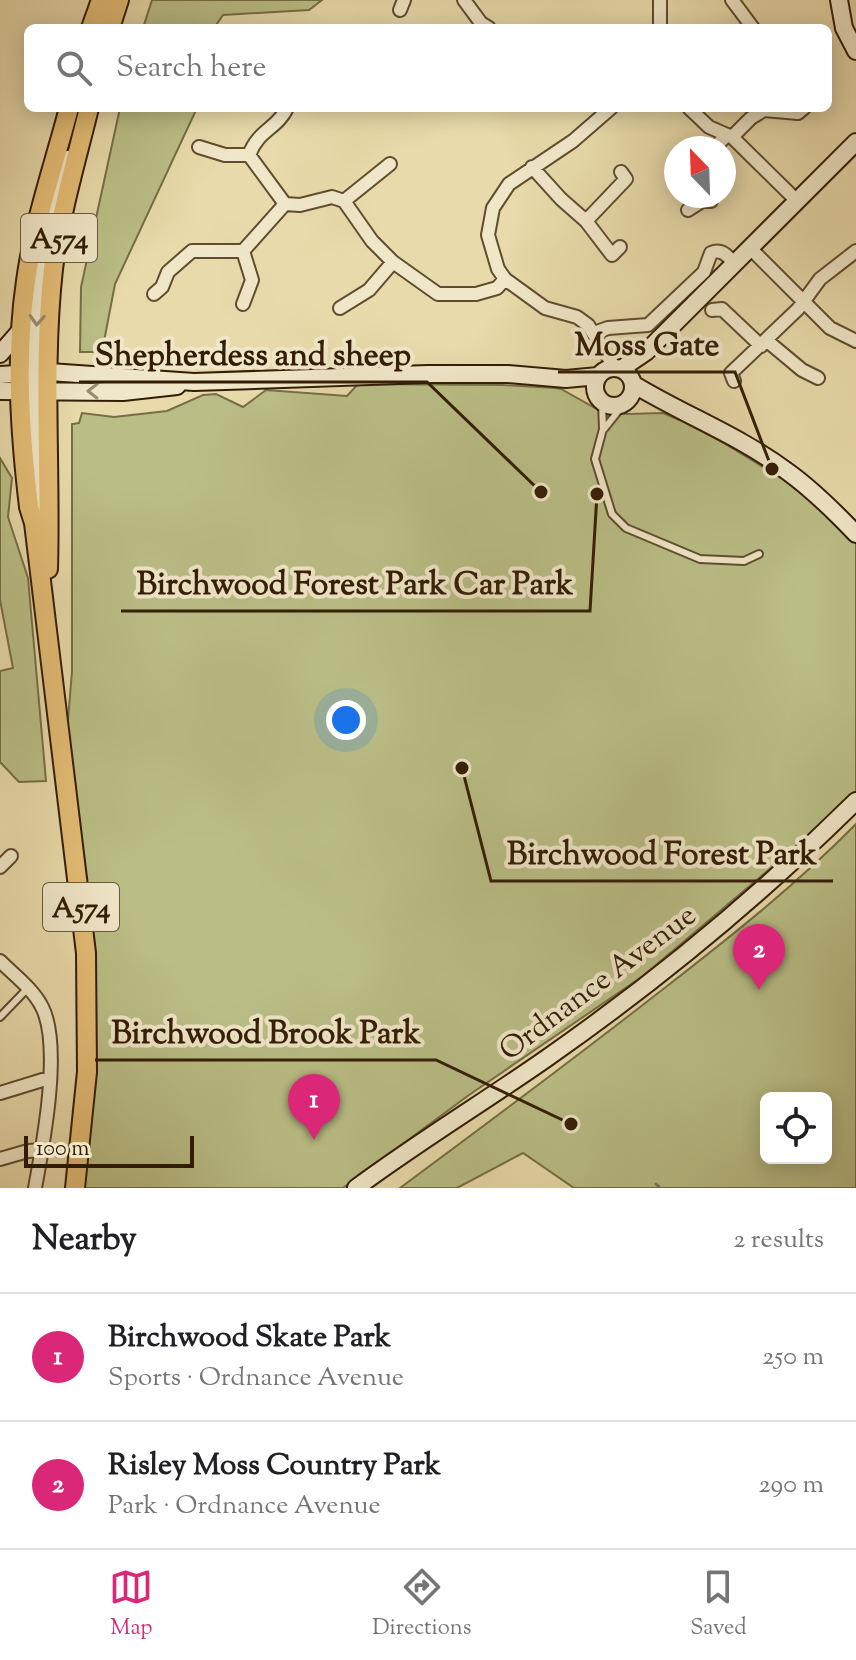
<!DOCTYPE html>
<html lang="en">
<head>
<meta charset="utf-8">
<style>
  :root { --surface:#fff; --page:#f2f2f2; --text:#202124; --muted:#757577; --line:#e0e0e0; --accent:#db2777 }
  body { margin:0; font-family:"Sorts Mill Goudy",serif; background:var(--page); color:var(--text) }
  .controls { position:absolute; right:24px; bottom:24px; display:grid; overflow:hidden; border-radius:12px; box-shadow:0 4px 20px #0003 }
  .controls button { width:72px; height:72px; display:grid; place-items:center; padding:0; border:0; border-bottom:2px solid var(--line); background:var(--surface); color:var(--text); font:40px sans-serif }
  .compass { position:absolute; left:664px; top:136px; width:72px; height:72px; border-radius:50%; background:var(--surface); box-shadow:0 4px 20px #0003; rotate:337deg }
  .scale { position:absolute; left:24px; bottom:20px; width:170px; box-sizing:border-box; padding-left:8px; border:4px solid #331d06; border-top:0; font-size:22px; line-height:28px; white-space:nowrap; color:#331d06; -webkit-text-stroke:6px #f0e7c8; paint-order:stroke }
  .you { position:absolute; left:346px; top:720px; width:28px; height:28px; margin:-20px; border:6px solid #fff; border-radius:50%; background:#1a73e8; box-shadow:0 0 0 12px #1a73e833 }
  .badge { display:grid; place-items:center; width:52px; height:52px; border-radius:50%; background:var(--accent); color:#fff; font-size:26px; font-weight:700 }
  .pin { position:absolute; translate:-50% -66px; filter:drop-shadow(0 2px 4px #0008) }
  .pin::after { content:''; position:absolute; top:42px; width:28px; height:24px; background:inherit; clip-path:polygon(0 0,100% 0,50% 100%) }
  .list { margin:0; padding:0; list-style:none }
  h2 { display:flex; justify-content:space-between; align-items:center; height:104px; margin:0; padding:0 32px; font-size:34px }
  h2 small { font-size:26px; font-weight:400; color:var(--muted) }
  .list li { display:grid; grid-template-columns:52px 1fr auto; gap:24px; align-items:center; box-sizing:border-box; height:128px; padding:0 32px; border-top:2px solid var(--line) }
  .list b { display:block; font-size:30px; white-space:nowrap }
  .list p { margin:0; font-size:26px; white-space:nowrap; color:var(--muted) }
  .list em { font-size:26px; font-style:normal; color:var(--muted) }
  .icon { flex:none; width:44px; height:44px; fill:none; stroke:currentColor; stroke-width:2; stroke-linecap:round; stroke-linejoin:round }
  .map { position:relative; flex:none; width:856px; height:1188px; overflow:hidden }
  .search { position:absolute; background:var(--surface); box-shadow:0 4px 20px #0003; left:24px; right:24px; top:24px; height:88px; display:flex; align-items:center; gap:20px; box-sizing:border-box; padding:0 28px; border-radius:12px; color:var(--muted); font-size:30px }
  .sheet { height:360px; background:var(--surface) }
  nav { display:flex; justify-content:space-around; align-items:center; box-sizing:border-box; height:112px; border-top:2px solid var(--line); background:var(--surface); font-size:22px; color:var(--muted) }
  nav a { display:grid; justify-items:center; gap:4px }
  nav .on { color:var(--accent) }
  .map>svg:first-child { display:block }
  .green { fill:#babe86; stroke:#766e46; stroke-width:2; fill-rule:evenodd }
  .lines { fill:none; stroke-linecap:round; stroke-linejoin:round }
  .stream { stroke:#6f7c68; stroke-width:3 }
  .lane-casing { stroke:#604c2f; stroke-width:10 }
  .street-casing { stroke:#604c2f; stroke-width:16 }
  .secondary-casing { stroke:#331d06; stroke-width:20 }
  .primary-casing { stroke:#331d06; stroke-width:22 }
  .lane { stroke:#f0e7c8; stroke-width:6 }
  .street { stroke:#f0e7c8; stroke-width:12 }
  .secondary { stroke:#f0e7c8; stroke-width:16 }
  .primary { stroke:#e4bd75; stroke-width:18 }
  .oneway { stroke:#9b8c71 }
  .labels { text-anchor:middle; stroke-width:8; stroke-linejoin:round; paint-order:stroke }
  .shield { fill:#f0e7c8; stroke:#6c5a40; stroke-width:2 }
  .shield-label { font-size:28px; font-weight:bold; fill:#331d06 }
  .street-label { font-size:30px; fill:#331d06; stroke:#f0e7c8 }
  .leader { fill:none; stroke:#331d06; stroke-width:3 }
  .callout-dot { fill:#331d06; stroke:#f0e7c8; stroke-width:3 }
  .callout-label { font-size:32px; text-anchor:middle; font-weight:bold; fill:#331d06; stroke:#f0e7c8; stroke-width:8; stroke-linejoin:round; paint-order:stroke }
</style>
</head>
<body>
<div class="map">
<svg width="856" height="1188" viewBox="0 0 856 1188">
  <rect width="100%" height="100%" fill="#e8daaa"/>
  <filter id="stains"><feTurbulence type="fractalNoise" baseFrequency=".0025" numOctaves="4"/><feColorMatrix values="0 0 0 0 .2 0 0 0 0 .09 0 0 0 0 .02 0 0 0 .5 -.17"/></filter>
  <radialGradient id="worn" r=".72"><stop offset=".6" stop-color="#630" stop-opacity="0"/><stop offset="1" stop-color="#630" stop-opacity=".3"/></radialGradient>
  <path class="green" d="M152 0H322L309 10 223 15 214 28H143Z
    M120 108H197L115 284 102 352H80L81 287Z
    M358 384 502 385 555 388 561 389 597 409 627 414 663 413 703 430 784 480 829 516 856 543V791L823 824 643 976 469 1095 343 1188H78L91 1086 66 744 72 671V424L79 423 82 413 114 417 167 411 203 395 216 394 243 407 266 390 347 396Z
    M0 458 12 478 8 517 28 578 46 781 19 782 0 762V671L13 668 0 600Z
    M856 824V1188H574L523 1153 457 1188H400C488 1123 576 1057 662 990 729 938 796 885 856 824ZM766 1098H826V1158H766Z"/>
  <g class="lines">
    <path class="stream" d="M656 1184 660 1188"/>
    <g class="lane-casing">
      <path id="lane" d="M602 403 603 429 595 459 612 514 626 528 700 559 744 561 759 554
        M604 429 624 404
        M0 1017 28 988"/>
    </g>
    <g class="street-casing">
      <path id="street" d="M464 0 481 23 489 28
        M732 0 753 28
        M400 10 404 0
        M660 28V0
        M287 108C277 129 259 129 249 155L285 204 300 205 332 197 344 201 372 241 393 262 438 294H476L497 288 505 279
        M611 108 573 141 509 184 493 208 488 235 498 269 505 279 545 308 577 317 588 325 615 368
        M689 108 709 127 732 137 797 201
        M732 137 751 118 764 110 798 113 804 108
        M199 147 225 155H249
        M714 148 726 136
        M532 167 561 199 586 221 612 255 620 247
        M344 201 390 164
        M688 210 702 201H711
        M586 221 626 179 621 172
        M750 248 830 328 856 341
        M154 294 162 287 168 272 192 251H243
        M243 304 252 280 243 251 285 204
        M340 308 369 290 393 262
        M712 310 722 309 761 346
        M594 333 608 328 648 325 704 272 711 253C722 248 727 256 734 263
        M766 340 802 370 818 378
        M734 381 731 373 798 309 820 279 856 251
        M0 867 11 856
        M0 961C14 975 33 989 42 1007 62 1046 43 1145 35 1188
        M0 1093 49 1078
        M0 1159 28 1151 42 1150"/>
    </g>
    <g class="secondary-casing">
      <path id="secondary" d="M839 0 844 28 856 51
        M0 354 20 331
        M595 387a19 19 0 1 1 38 0a19 19 0 1 1-38 0Z
        M621 369 646 352 856 142
        M0 375 49 372 194 382 428 374H508L566 379 598 376
        M633 384C684 415 740 436 788 472 813 490 835 512 856 534
        M0 391 123 392 177 386
        M18 392 28 387 33 378 38 281 51 213 68 159
        M34 523C43 479 22 422 36 382
        M356 1188C418 1142 484 1102 547 1058 657 981 761 895 856 801"/>
    </g>
    <g class="primary-casing">
      <path id="primary" d="M91 28 101 0
        M110 28 119 0
        M69 108C54 165 34 222 26 281 15 357 20 431 29 507L34 523 86 953 87 1072 75 1188
        M48 569C51 470 42 368 53 269 60 215 76 161 89 108"/>
    </g>
    <use href="#lane" class="lane"/>
    <use href="#street" class="street"/>
    <use href="#secondary" class="secondary"/>
    <use href="#primary" class="primary"/>
  </g>
  <defs><path id="oneway-chevron" d="M-2-3.5L2.5 0L-2 3.5" fill="none" stroke-width="1.6" stroke-linecap="round" stroke-linejoin="round" transform="scale(2)"/></defs>
  <g class="oneway">
    <use href="#oneway-chevron" transform="translate(37 320) rotate(93)"/>
    <use href="#oneway-chevron" transform="translate(93 391) rotate(-179)"/>
  </g>
  <g class="labels">
    <g class="shield">
      <rect x="21" y="214" width="76" height="48" rx="6"/>
      <rect x="43" y="883" width="76" height="48" rx="6"/>
    </g>
    <g class="shield-label">
      <text x="59" y="248">A574</text>
      <text x="81" y="917">A574</text>
    </g>
    <g class="street-label">
      <text transform="translate(597 982) rotate(-37)" y="10">Ordnance Avenue</text>
    </g>
  </g>
  <path class="leader" d="M772 469L735 372H558M541 492L427 382H79M597 494L590 611H121M462 768L491 881H833M571 1124L436 1060H95"/>
  <g class="callout-dot">
    <circle cx="772" cy="469" r="8"/>
    <circle cx="541" cy="492" r="8"/>
    <circle cx="597" cy="494" r="8"/>
    <circle cx="462" cy="768" r="8"/>
    <circle cx="571" cy="1124" r="8"/>
  </g>
  <g class="callout-label">
    <text x="647" y="355">Moss Gate</text>
    <text x="253" y="365">Shepherdess and sheep</text>
    <text x="355" y="594">Birchwood Forest Park Car Park</text>
    <text x="662" y="864">Birchwood Forest Park</text>
    <text x="266" y="1043">Birchwood Brook Park</text>
  </g>
  <rect width="100%" height="100%" filter="url(#stains)"/>
  <rect width="100%" height="100%" fill="url(#worn)"/>
</svg>
<div class="controls">
<button><svg class="icon" aria-label="locate" viewBox="0 0 24 24"><circle cx="12" cy="12" r="6"/><path d="M12 2v4M12 18v4M2 12h4M18 12h4"/></svg></button>
</div>
<svg class="compass" viewBox="-18 -18 36 36"><path d="M0-13l5 13h-10z" fill="#e53935"/><path d="M0 13l5-13h-10z" fill="#757577"/></svg>
<div class="scale">100 m</div>
<div class="you"></div>
<div class="pin badge" style="left:314px;top:1140px">1</div>
<div class="pin badge" style="left:759px;top:990px">2</div>
<div class="search"><svg class="icon" aria-label="search" viewBox="0 0 24 24"><circle cx="10" cy="10" r="6"/><path d="M15 15l6 6"/></svg>Search here</div>
</div>
<section class="sheet">
<h2>Nearby<small>2 results</small></h2>
<ul class="list">
<li><span class="badge">1</span><div><b>Birchwood Skate Park</b><p>Sports · Ordnance Avenue</p></div><em>250 m</em></li>
<li><span class="badge">2</span><div><b>Risley Moss Country Park</b><p>Park · Ordnance Avenue</p></div><em>290 m</em></li>
</ul>
</section>
<nav>
<a class="on"><svg class="icon" aria-label="map" viewBox="0 0 24 24"><path d="M3 6l6-2 6 2 6-2v14l-6 2-6-2-6 2zM9 4v14M15 6v14"/></svg>Map</a>
<a><svg class="icon" aria-label="directions" viewBox="0 0 24 24"><path d="M12 3l9 9-9 9-9-9zM9 14v-3h6M13 9l2 2-2 2"/></svg>Directions</a>
<a><svg class="icon" aria-label="saved" viewBox="0 0 24 24"><path d="M7 4h10v16l-5-4-5 4z"/></svg>Saved</a>
</nav>
</body>
</html>
